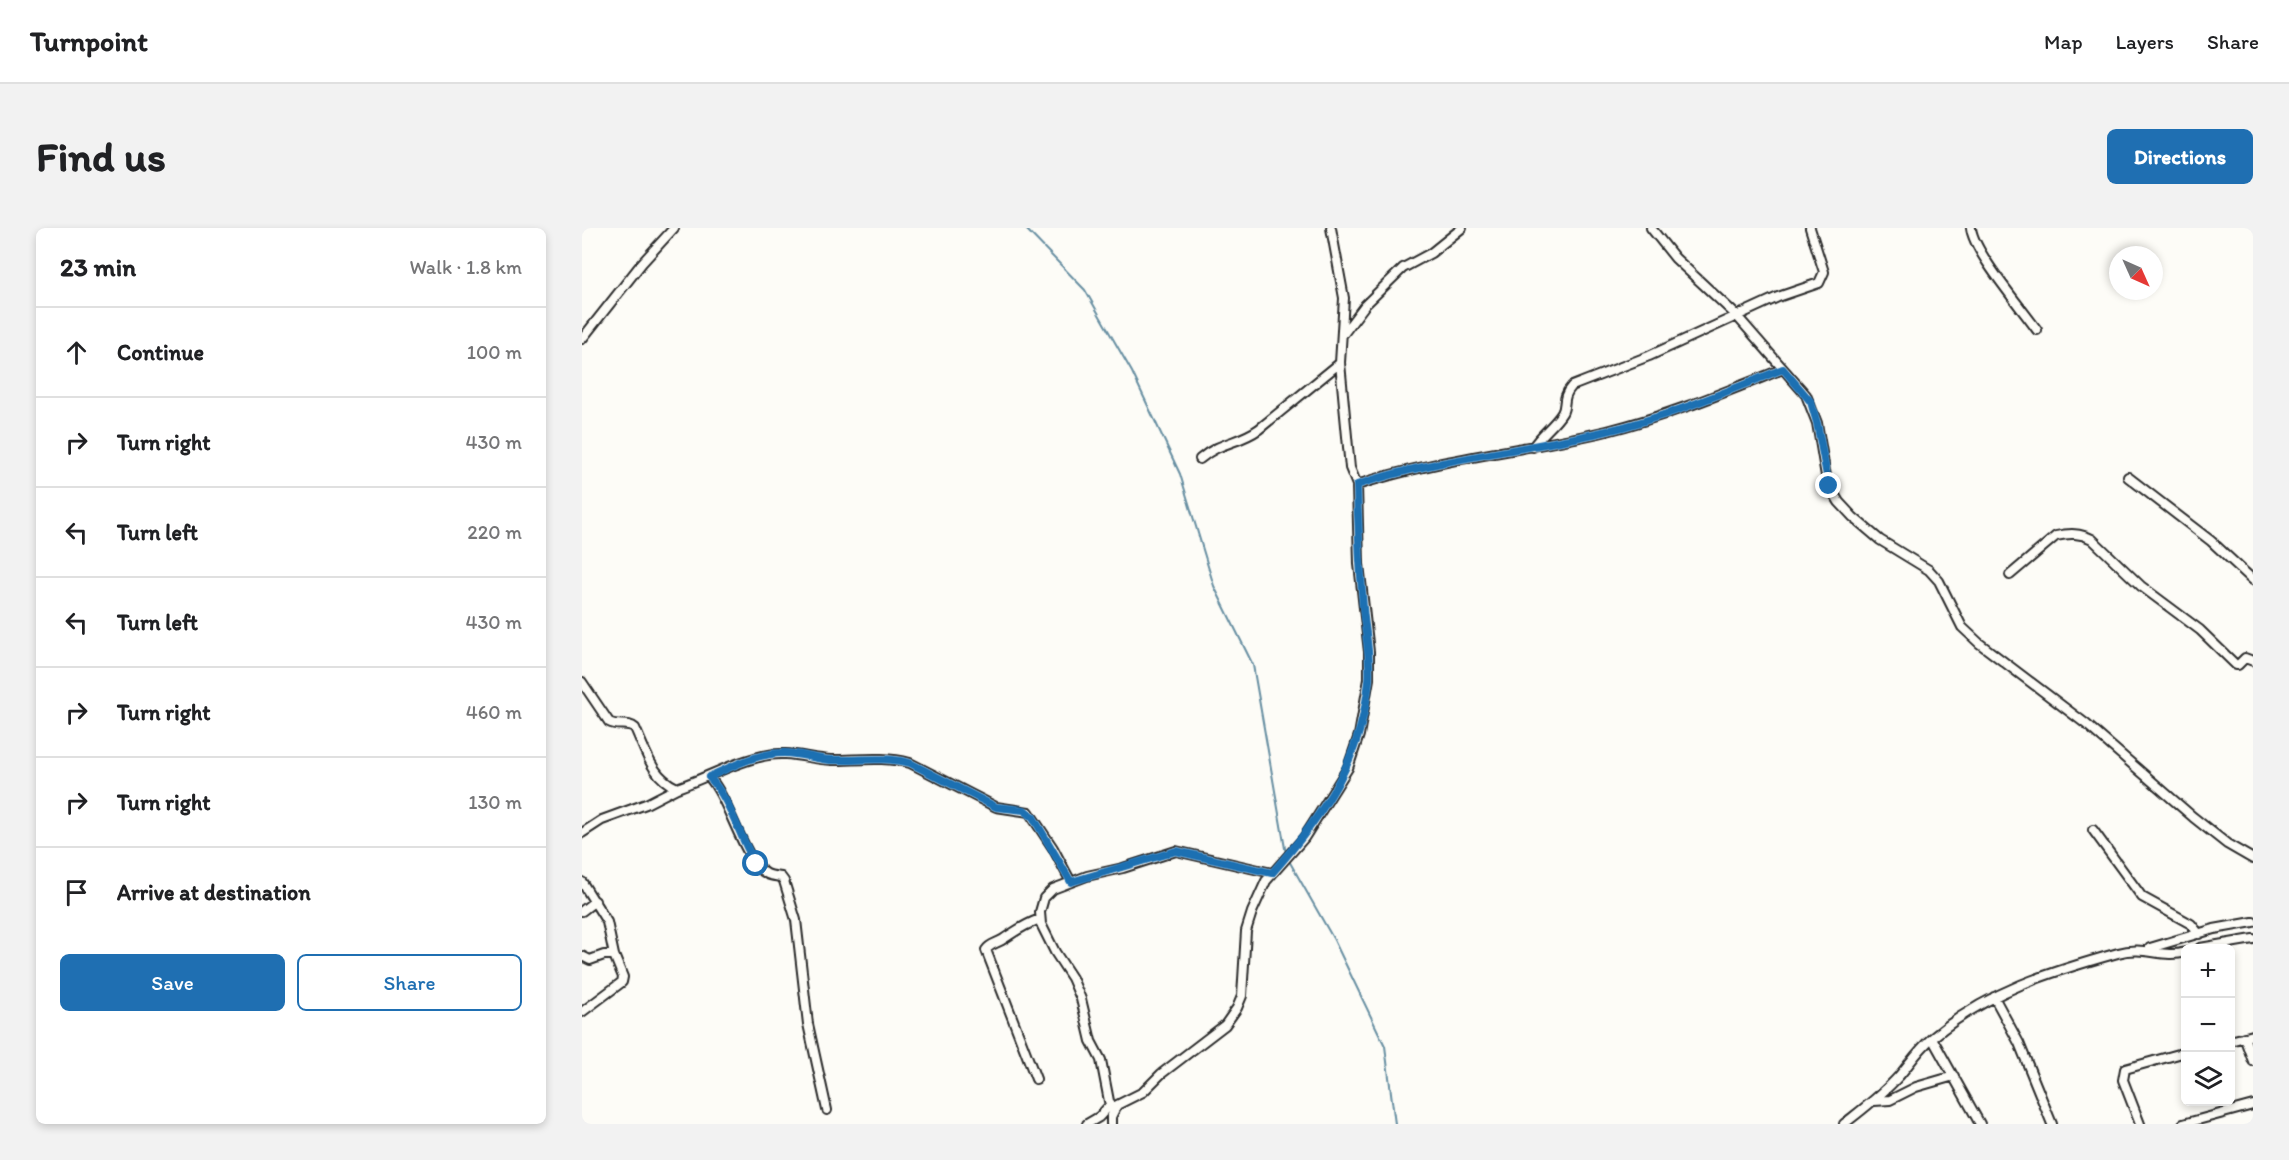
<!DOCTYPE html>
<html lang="en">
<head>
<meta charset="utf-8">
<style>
  :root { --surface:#fff; --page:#f2f2f2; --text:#202124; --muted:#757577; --line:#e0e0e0; --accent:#1f6fb2 }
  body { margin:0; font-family:Itim,sans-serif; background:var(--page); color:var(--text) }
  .controls { position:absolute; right:18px; bottom:18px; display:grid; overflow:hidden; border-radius:9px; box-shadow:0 3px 9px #0003 }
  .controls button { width:54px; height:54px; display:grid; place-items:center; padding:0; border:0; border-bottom:2px solid var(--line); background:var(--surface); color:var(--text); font:30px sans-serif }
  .compass { position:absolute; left:1527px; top:18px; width:54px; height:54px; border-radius:50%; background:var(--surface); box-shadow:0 3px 9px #0003; rotate:135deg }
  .stop { position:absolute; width:18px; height:18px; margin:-14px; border:4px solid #1f6fb2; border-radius:50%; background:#fff }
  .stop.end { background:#1f6fb2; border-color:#fff; box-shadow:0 2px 6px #0008 }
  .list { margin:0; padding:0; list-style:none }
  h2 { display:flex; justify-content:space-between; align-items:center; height:78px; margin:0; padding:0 24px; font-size:26px }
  h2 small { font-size:20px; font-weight:400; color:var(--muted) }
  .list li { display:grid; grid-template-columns:39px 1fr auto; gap:18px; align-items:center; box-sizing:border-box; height:90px; padding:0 24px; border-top:2px solid var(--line) }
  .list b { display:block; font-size:22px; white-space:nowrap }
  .list em { font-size:20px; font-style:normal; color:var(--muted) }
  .actions { display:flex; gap:12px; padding:18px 24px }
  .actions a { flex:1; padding:14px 0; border:2px solid var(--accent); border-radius:9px; text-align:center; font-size:21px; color:var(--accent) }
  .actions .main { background:var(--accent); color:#fff }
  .icon { flex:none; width:33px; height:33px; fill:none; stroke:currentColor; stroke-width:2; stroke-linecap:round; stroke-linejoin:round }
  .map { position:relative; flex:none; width:1671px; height:896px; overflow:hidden; border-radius:9px }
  header { display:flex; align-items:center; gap:36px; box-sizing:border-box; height:84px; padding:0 30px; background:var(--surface); border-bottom:2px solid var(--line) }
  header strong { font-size:28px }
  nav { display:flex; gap:33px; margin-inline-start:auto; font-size:21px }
  .intro { display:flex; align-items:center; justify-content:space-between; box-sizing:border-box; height:144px; padding:0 36px }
  h1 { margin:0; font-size:42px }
  .button { padding:15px 27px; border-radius:9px; background:var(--accent); color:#fff; font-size:21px; font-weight:700 }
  main { display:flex; gap:36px; padding:0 36px }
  aside { flex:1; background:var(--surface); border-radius:9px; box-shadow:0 3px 9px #0003 }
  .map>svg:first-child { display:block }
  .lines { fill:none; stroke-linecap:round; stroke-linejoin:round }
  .stream { stroke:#688fa2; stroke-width:2 }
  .minor-casing { stroke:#2b2b2b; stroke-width:12 }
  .minor { stroke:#fdfcf7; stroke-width:8 }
  .route { stroke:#1f6fb2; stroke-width:8 }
</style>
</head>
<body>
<header>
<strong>Turnpoint</strong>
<nav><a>Map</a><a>Layers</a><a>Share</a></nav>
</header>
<div class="intro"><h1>Find us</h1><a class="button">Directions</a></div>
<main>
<aside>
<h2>23 min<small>Walk · 1.8 km</small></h2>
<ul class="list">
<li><svg class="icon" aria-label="ahead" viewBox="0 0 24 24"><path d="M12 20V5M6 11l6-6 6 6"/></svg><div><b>Continue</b></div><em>100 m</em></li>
<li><svg class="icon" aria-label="right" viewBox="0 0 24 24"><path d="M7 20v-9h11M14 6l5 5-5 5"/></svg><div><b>Turn right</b></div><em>430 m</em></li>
<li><svg class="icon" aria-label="left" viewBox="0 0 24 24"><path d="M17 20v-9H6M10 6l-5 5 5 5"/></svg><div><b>Turn left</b></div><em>220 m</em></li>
<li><svg class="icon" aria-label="left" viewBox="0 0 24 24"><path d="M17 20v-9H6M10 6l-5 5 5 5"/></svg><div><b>Turn left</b></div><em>430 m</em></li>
<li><svg class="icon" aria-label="right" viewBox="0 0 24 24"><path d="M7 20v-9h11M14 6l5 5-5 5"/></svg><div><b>Turn right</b></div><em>460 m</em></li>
<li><svg class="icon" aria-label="right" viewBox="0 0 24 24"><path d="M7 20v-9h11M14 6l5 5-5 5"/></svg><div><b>Turn right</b></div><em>130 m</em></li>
<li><svg class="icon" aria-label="arrive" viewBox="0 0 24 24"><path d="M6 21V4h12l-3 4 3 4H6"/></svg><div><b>Arrive at destination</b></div></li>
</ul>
<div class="actions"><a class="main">Save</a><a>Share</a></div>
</aside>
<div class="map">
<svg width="1671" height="896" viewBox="0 0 1671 896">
  <rect width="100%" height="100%" fill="#fdfcf7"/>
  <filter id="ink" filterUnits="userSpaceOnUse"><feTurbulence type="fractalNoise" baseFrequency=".0167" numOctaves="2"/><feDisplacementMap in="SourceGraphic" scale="12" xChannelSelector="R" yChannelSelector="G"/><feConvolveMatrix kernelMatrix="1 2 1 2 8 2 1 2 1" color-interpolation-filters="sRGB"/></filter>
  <g filter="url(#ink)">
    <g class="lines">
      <path class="stream" d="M443 0 503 62 550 144 598 246 632 358 671 437 704 626
        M706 631 752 712 803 818 813 896"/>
      <g class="minor-casing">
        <path id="minor" d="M1069 0 1093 30 1154 87 1224 167 1235 195 1245 254 1257 274 1271 289 1298 312 1347 342 1357 353 1380 399 1397 415 1504 496 1611 589 1645 616 1671 631
          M1389 0C1392 25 1439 79 1455 102
          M762 105 783 77 821 40 849 25 880 0
          M0 111 60 35 92 0
          M951 219C959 206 972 198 980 185 985 177 979 170 990 158L1067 128 1196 69 1237 55 1242 44 1228 0
          M618 231C639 213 656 216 677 201L758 135
          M1546 249 1629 313 1671 352
          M775 257C856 230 942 223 1025 203 1086 188 1143 164 1201 141
          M1428 347 1474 308C1488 305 1498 305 1510 311L1559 358 1618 402 1654 437H1656L1663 430 1671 433
          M0 454 27 494C35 499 47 494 53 500 64 524 70 549 95 560 124 550 152 534 181 528 205 522 226 531 250 532 276 532 302 528 328 535L414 579 447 584 471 620 489 654
          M127 549C147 570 162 635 185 646 189 648 194 648 199 649L202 653 214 692 226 796 245 882
          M1511 602 1560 669 1609 696 1617 706
          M0 605 20 592 64 576 95 560
          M0 654 25 694 32 727 41 749 40 754 0 784
          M0 683 13 673
          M1568 720 1632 701 1671 694
          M1618 720 1671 711
          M0 728 8 732 22 727H32
          M1412 769 1437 815 1470 896
          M1662 809 1671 833
          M1350 810 1398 896
          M1648 813 1671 807
          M454 851 404 722C408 716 413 716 420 712 434 703 441 697 458 691
          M1292 873 1308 872 1334 859 1372 848
          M531 883 527 873 519 832 509 813 499 771 490 750 473 724 459 696 458 684 462 670 471 661 505 648 541 640 594 623 690 645
          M505 896 517 889 528 877
          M529 896V889L535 877 561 864 579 846 643 797 655 780 660 768 664 703 670 684 684 653 722 610 766 540 777 507 787 451V424L777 336 775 257 768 240 758 135 762 70 749 0
          M1262 896C1281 881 1300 867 1317 848 1328 835 1337 821 1350 810 1406 763 1468 744 1536 725 1563 717 1580 731 1604 724
          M1558 896 1541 852 1543 841 1604 824
          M1601 896 1671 877"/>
      </g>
      <use href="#minor" class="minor"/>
    </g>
  </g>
  <g class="lines" filter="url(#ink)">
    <path class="route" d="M174 636C157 609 149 572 127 549 151 538 175 525 202 525 218 525 233 531 248 532 275 533 302 528 328 535L414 579 442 582 451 589 489 654 594 623 690 645C741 587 779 533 787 453 789 429 783 404 781 380 778 339 776 298 775 257 856 230 942 223 1025 203 1086 189 1143 164 1201 141L1229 174 1235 195 1247 258"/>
  </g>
</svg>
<div class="controls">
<button>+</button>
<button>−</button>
<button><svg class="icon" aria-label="layers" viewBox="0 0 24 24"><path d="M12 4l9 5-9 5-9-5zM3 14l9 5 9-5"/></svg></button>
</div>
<svg class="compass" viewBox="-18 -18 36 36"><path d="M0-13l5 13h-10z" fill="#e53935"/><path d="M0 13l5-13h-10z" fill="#757577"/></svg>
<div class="stop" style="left:174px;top:636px"></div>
<div class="stop end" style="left:1247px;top:258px"></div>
</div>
</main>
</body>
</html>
